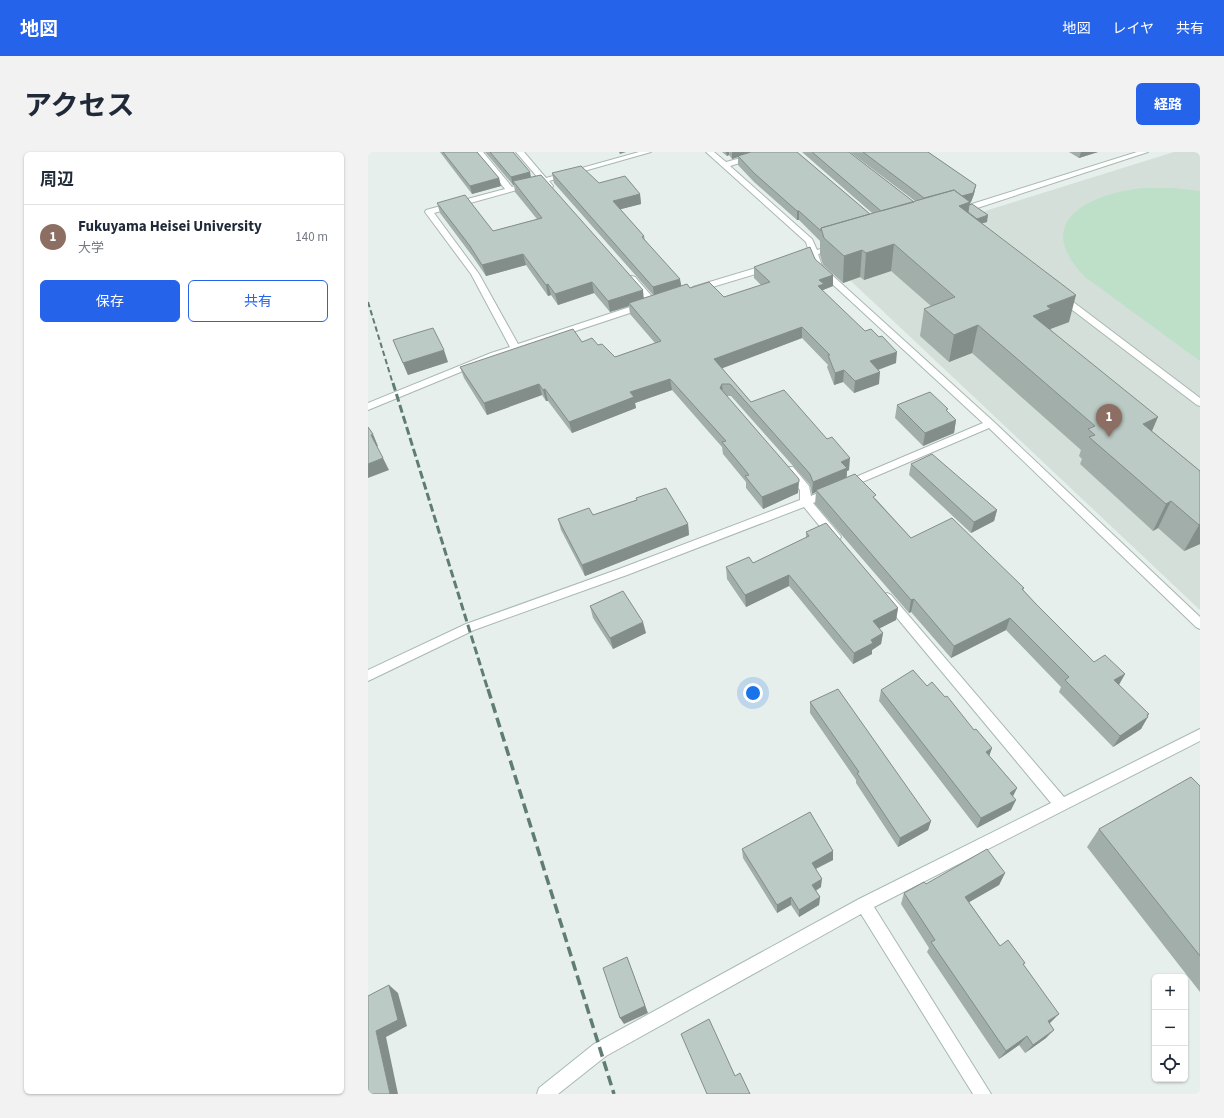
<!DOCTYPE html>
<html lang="ja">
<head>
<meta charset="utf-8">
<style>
  :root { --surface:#fff; --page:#f2f2f3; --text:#1f2937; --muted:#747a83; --line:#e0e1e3; --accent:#2563eb }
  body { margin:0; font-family:"Source Sans 3","Noto Sans JP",sans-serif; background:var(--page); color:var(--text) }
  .controls { position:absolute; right:12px; bottom:12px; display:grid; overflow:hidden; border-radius:6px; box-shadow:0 1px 3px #0004 }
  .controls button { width:36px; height:36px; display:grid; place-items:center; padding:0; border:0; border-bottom:1px solid var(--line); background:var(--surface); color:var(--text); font:20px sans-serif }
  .you { position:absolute; left:385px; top:541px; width:14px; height:14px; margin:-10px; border:3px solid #fff; border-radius:50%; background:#1a73e8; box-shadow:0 0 0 6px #1a73e833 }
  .badge { display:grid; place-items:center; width:26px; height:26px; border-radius:50%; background:var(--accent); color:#fff; font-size:13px; font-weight:700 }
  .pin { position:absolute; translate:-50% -33px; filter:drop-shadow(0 1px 2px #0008) }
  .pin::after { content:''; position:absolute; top:21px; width:14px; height:12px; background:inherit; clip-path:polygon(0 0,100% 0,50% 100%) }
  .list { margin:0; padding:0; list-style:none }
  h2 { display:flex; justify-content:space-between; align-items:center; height:52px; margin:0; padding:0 16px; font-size:17px }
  h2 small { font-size:13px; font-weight:400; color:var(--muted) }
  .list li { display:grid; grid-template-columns:26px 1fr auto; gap:12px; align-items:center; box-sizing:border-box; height:64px; padding:0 16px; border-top:1px solid var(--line) }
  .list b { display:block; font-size:15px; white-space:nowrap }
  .list p { margin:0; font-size:13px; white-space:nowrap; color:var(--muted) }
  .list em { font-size:13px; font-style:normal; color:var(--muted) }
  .actions { display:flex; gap:8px; padding:12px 16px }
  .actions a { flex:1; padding:9px 0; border:1px solid var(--accent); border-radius:6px; text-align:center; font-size:14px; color:var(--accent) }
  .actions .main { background:var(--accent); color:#fff }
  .icon { flex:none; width:22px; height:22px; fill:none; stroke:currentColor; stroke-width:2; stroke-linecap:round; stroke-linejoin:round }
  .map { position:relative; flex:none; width:832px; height:942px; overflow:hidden; border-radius:6px }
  header { display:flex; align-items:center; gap:24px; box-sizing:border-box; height:56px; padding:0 20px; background:var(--accent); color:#fff }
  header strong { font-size:19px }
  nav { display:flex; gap:22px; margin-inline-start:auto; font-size:14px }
  .intro { display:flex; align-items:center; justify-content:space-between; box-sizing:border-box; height:96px; padding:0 24px }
  h1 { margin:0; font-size:28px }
  .button { padding:10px 18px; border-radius:6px; background:var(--accent); color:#fff; font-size:14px; font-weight:700 }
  main { display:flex; gap:24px; padding:0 24px }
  aside { flex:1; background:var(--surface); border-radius:6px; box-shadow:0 1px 3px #0004 }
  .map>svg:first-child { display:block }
  .built { fill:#d4dfda }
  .green { fill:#bfe0c8 }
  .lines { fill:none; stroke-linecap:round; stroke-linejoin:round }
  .minor-casing { stroke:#a8b8b2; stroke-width:2 }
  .minor { fill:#fff; fill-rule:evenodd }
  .rail-far2 { stroke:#5f7d75; stroke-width:2; stroke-dasharray:5.5 3; stroke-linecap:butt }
  .rail-far1 { stroke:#5f7d75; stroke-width:3; stroke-dasharray:8 3.5; stroke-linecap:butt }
  .rail { stroke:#5f7d75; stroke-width:3.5; stroke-dasharray:10 5; stroke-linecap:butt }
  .wall { fill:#a1aea9 }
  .shaded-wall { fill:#838d89 }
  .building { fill:#bbcac4; stroke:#838d89 }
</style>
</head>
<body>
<header>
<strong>地図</strong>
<nav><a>地図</a><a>レイヤ</a><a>共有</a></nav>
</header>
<div class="intro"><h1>アクセス</h1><a class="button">経路</a></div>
<main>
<aside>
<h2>周辺<small></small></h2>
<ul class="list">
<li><span class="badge" style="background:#8d6e63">1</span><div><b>Fukuyama Heisei University</b><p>大学</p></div><em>140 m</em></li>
</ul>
<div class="actions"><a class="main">保存</a><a>共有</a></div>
</aside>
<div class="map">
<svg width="832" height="942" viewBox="0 0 832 942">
  <rect width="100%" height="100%" fill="#e6efeb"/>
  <path class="built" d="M806 0H832V458L466 113V106Z"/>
  <path class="green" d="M774 36H806L832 39V209L717 125C662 69 722 42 774 36Z"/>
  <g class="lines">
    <g class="minor-casing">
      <path id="minor" d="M107 0H115L144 35 171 27 148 0H156L178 26 271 0H283L181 29 185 34 184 36H178L174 31 66 61 111 122 150 192 274 151 277 150 281 153 280 155 129 205 0 258V251L123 201 142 195 103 122 57 60 58 58 137 37Z
        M338 0H346L358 10 395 0H407L362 14 444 87 449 98 468 93H471L472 95 471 97 450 102 454 114 626 270 832 465V477L828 475 621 276 445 351 471 382 473 385 471 388 467 389 463 388 436 355 259 423 106 478 0 529V518L98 472 251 417 432 348V338L417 321 416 318 417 315H425L441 334 443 344 615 271 448 117 442 105H436L435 103 441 100 438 90Z
        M769 0H780L594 61H591L587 59 588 57Z
        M401 112 404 113 405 115 404 117 331 139 328 140 324 137 325 135Z
        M264 124 267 125 288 149 289 151 288 153H282L261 129 260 127 261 125Z
        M693 142 696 143 832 246V254L829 253 690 147 689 145 690 143Z
        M519 441 523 443 696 645 832 577V589L506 755 623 942H605L493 762 238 904 190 942H169L171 936 226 892 491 747 683 651 515 449 513 446 515 443Z"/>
    </g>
    <use href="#minor" class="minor"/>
    <path class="rail-far2" d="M0 150 25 232"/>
    <path class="rail-far1" d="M25 231 120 538"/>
    <path class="rail" d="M120 537 246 942"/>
  </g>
  <path class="wall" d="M72 0H109L131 26 133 34 104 42Z
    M117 0H145L162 20 163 25 276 146 285 143 186 31 184 21 231 31 272 42 273 52 252 57 276 84 277 88 313 134 356 145 393 133 386 126V115L447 107 465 134 455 138V139L528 211 510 218 511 232 486 241 475 230 466 233 459 215 460 213 434 186 354 216 383 250 481 318 479 319V325L508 347 543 386 656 436 655 438 668 452 726 510 757 522 751 533 779 564 773 577 745 595 691 540 693 535 638 478 583 506 543 460 541 461 447 352 448 340 444 342 442 333 363 244H359L430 341 395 357 378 336V330L355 302 354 295 304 238 267 251 268 256 204 281 180 249H178L174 243 119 263 96 226 92 215 214 190 230 193 247 205 287 191 262 162 261 154 242 160 226 141 190 153 183 143 180 144 158 113 118 124 105 105 72 61 69 51 125 79 169 67 147 40 146 33H145Z
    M354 0H429L502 62 504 61 434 0H481L546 50 547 49 482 0H560L608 33 606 42 603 50 602 51 601 53 619 70 614 71 701 170 682 177 784 279 832 319V392L816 399 790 376 785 379 712 312 714 307 711 304 713 298 604 201 581 210 552 184 556 157 563 154 523 119 496 128 492 125 475 131 455 113 452 103V89L431 68H429L386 30 370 13V5L364 7 361 3 359 4Z
    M701 0H730L711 6Z
    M25 188 80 210 40 223Z
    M529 253 580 260 588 268 586 281 555 294 527 266Z
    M543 312 629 358 626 369 603 381 541 323Z
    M268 346 320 372 321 383 217 424 193 378 190 367 225 363 268 348Z
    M438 380 530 456 528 468 511 476 515 481 513 492 504 498V502L485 512 421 434 378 455 359 427 358 415 385 411 438 386Z
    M222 454 278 481 245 497 225 466Z
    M513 538 606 578 624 596 621 604 649 636 645 644 643 658 609 676 511 549Z
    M442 550 563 669 560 678 530 695 488 631V628L442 561Z
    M832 634V840L719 695 731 677Z
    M374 697 465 699V708L448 717 453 735 448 739 452 745 451 753 431 765 423 753 409 761 375 706Z
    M637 721 631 733 601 750 632 794 657 811 655 813 682 871 678 886 657 901 651 893 631 907 559 800 561 796 533 752 536 741 558 732Z"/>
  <path class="shaded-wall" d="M251 0H258L252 2Z
    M358 0H361V3L359 4Z
    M364 0H389L370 4V5L364 7Z
    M713 0H730L711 6Z
    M162 20 163 28 145 29 146 33H145L143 25Z
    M131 26 133 34 104 42 102 34Z
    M608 33 606 42 603 50 602 51 597 77 564 62Z
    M272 42 273 52 246 59 245 49Z
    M429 59H431V68H429Z
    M620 63 619 70 608 73 609 67Z
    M526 92 523 119 496 128 498 101Z
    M494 98 492 125 475 131 476 104Z
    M155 102 158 113 118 124 114 113Z
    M465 123V134L455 138V143L450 134 451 128Z
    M312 127 314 137 286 145 285 135Z
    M224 130 226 141 190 153 187 142Z
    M180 132 183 143 180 144 178 133Z
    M275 138 276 149 261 151V154L242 160 240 149Z
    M708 143 701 170 677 179 665 164 679 154Z
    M610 173 604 201 581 210 586 183Z
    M434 175V186L347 219 346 207Z
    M76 198 80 210 40 223 35 211Z
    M529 200 528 211 501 221 502 209Z
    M476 218 475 230 466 233 467 221Z
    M512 220 511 232 486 241 487 229Z
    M302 227 304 238 267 251 268 256 204 281 201 270 262 240Z
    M171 232 174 243 119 263 116 251Z
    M354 232 355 244 352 236Z
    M177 237 180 249H178L175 238Z
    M790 265 778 293 775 272Z
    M588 268 586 281 555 294 557 281Z
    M5 282 10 294 8 295 3 283Z
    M15 306 21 318 0 326V312Z
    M482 306 481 318 479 319 478 327 448 338V340L444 342 445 330 473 310Z
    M431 330 430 341 395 357 394 345Z
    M803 349 790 376 785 379 798 352Z
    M629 358 626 369 603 381 606 370Z
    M320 372 321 383 217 424 214 413Z
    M832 372V392L816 399 831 373Z
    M421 423V434L378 455 377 443Z
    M546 447 543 460 541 461 543 448Z
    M530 456 528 468 503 481 505 469Z
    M642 466 638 478 583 506 586 494Z
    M275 470 278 481 245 497 242 486Z
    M515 481 513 492 504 498V502L485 512 486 501 503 488Z
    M757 522 750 534 746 528Z
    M781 562 777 567 780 565 773 577 745 595 752 584Z
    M624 596 620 607 618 600Z
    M649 636 644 646 642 641Z
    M648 648 643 658 609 676 613 666Z
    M563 669 560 678 530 695 532 686Z
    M465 699V708L443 719 444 711Z
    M637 721 631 733 591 756 597 745Z
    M454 727 453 735 443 741 444 733Z
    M423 745V753L409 761V753Z
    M452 745 451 753 431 765V758Z
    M259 805 280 861 256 872 252 866Z
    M21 833 30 841 39 874 18 885 30 942H22L8 879Z
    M691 862 682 871 672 878 680 869Z
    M686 878 678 886 657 901 665 893Z
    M659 884 651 893 631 907 638 899Z"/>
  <path class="building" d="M75 0H109L131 26 102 34Z
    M122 0H145L162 20 143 25Z
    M383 0H429L502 62 453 76V79L431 59H429L386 21 370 4Z
    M444 0H481L546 50 513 59Z
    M495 0H560L608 33 605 41 594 44 586 38 556 46Z
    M213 14 231 31 257 24 272 42 245 49 276 84 274 85 312 127 285 135 184 21Z
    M173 23 275 138 240 149 224 130 187 142 180 132 178 133 155 102 114 113 102 94 69 51 97 43 125 79 174 66 145 29Z
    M586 38 602 50 591 54 708 143 679 154 683 157 665 164 790 265 775 272 832 319V372L831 373 803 349 798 352 721 285 727 283 720 277 727 274 610 173 586 183 556 157 587 145 526 92 498 101 494 98 476 104 456 86 453 76Z
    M604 52 620 63 609 67 600 60 601 53Z
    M442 95 447 107 465 123 451 128 456 132 450 134 497 179 503 177 511 185 514 184 529 200 502 209 512 220 487 229 476 218 467 221 460 203H462L434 175 346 207 383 250 416 238 459 287 464 285 482 306 473 310 479 316 445 330 442 322 362 232H354L352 236 431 327V330L394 345 377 324 381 323 354 290 358 289 302 227 262 240 266 245 201 270 177 237 175 238 171 232 116 251 92 215 205 177 214 190 224 186 230 193 234 192 247 205 293 189 261 151 319 132 322 136 341 130 356 145 402 130 386 115Z
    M65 176 76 198 35 211 25 188Z
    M562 240 580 257 578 258 588 268 557 281 529 253Z
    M0 275 5 282 3 283 15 306 0 312Z
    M564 302 629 358 606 370 543 312Z
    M487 322 508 343 505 345 543 386 584 366 656 436 654 437 668 452 726 510 737 503 757 522 746 528 781 562 779 563 780 565 752 584 697 528 701 525 642 466 586 494 546 447 543 448 448 338Z
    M298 336 320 372 214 413 190 367 221 356 225 363 269 348 268 346Z
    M458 371 530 456 505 469 515 481 503 488 505 491 486 501 421 423 377 443 358 415 381 405 385 411 441 384 438 380Z
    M255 439 275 470 242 486 222 454Z
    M545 518 559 534 564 530 577 545 579 544 606 578 608 577 624 596 618 600 649 636 642 641 648 648 613 666 513 538Z
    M470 537 563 669 532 686 489 621 491 620 442 550Z
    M823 625 832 634V804L731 677Z
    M442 660 465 699 444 711 454 727 444 733 452 745 431 758 423 745 409 753 374 697Z
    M619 697 637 721 597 745 632 794 640 788 657 811 655 812 691 862 680 869 686 878 665 893 659 884 638 899 563 790 567 788 536 741 556 730 558 732Z
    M259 805 277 854 252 866 235 816Z
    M21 833 30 868 8 879 22 942H0V844Z
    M341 867 367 924 372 921 382 942H339L313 882Z"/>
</svg>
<div class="controls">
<button>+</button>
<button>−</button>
<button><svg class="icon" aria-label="locate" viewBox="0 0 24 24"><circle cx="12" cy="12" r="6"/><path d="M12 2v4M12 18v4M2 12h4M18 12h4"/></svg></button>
</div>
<div class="you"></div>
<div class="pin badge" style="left:741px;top:285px;background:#8d6e63">1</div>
</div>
</main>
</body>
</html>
